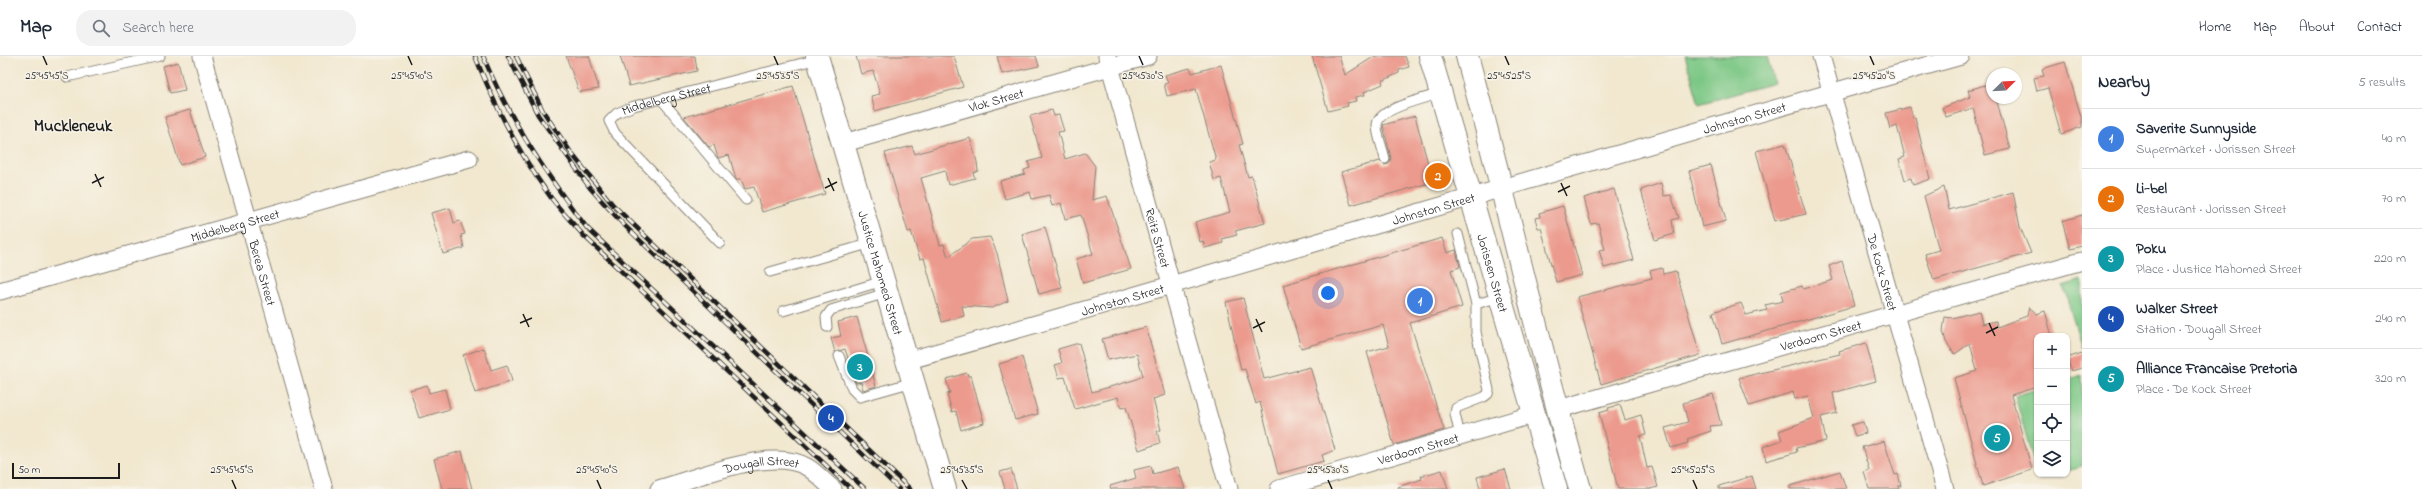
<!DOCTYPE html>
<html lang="en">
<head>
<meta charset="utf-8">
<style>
  :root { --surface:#fff; --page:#f2f2f3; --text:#1f2937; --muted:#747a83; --line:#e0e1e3; --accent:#1f6fb2 }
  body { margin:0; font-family:"Indie Flower",sans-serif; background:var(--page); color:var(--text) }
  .controls { position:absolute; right:12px; bottom:12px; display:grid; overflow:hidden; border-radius:8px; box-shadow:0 1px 3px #0004 }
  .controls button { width:36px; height:36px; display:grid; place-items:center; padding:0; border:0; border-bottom:1px solid var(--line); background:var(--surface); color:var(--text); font:20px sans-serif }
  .compass { position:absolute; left:1986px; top:12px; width:36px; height:36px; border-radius:50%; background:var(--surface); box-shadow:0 1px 3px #0004; rotate:66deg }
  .scale { position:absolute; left:12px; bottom:10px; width:108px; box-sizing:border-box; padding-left:4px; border:2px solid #1c1c1c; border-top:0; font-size:11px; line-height:14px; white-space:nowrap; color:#1c1c1c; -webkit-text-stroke:3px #f7f3e8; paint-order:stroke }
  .you { position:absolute; left:1328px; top:237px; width:14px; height:14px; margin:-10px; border:3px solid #fff; border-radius:50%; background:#1a73e8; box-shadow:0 0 0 6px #1a73e833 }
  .badge { display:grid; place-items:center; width:26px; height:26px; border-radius:50%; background:var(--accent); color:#fff; font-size:13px; font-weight:700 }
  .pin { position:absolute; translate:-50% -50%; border:2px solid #fff; box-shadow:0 1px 4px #0006 }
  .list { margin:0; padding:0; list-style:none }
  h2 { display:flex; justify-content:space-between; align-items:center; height:52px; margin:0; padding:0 16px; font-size:17px }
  h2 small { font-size:13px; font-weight:400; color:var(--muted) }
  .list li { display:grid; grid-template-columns:26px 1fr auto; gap:12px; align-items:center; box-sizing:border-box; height:60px; padding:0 16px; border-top:1px solid var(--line) }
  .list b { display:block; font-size:15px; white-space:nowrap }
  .list p { margin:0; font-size:13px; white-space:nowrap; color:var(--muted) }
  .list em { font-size:13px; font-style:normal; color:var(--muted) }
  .icon { flex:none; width:22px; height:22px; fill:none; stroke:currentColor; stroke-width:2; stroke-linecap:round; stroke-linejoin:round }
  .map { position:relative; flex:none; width:2082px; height:433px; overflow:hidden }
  header { display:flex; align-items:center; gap:24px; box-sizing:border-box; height:56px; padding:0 20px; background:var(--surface); border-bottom:1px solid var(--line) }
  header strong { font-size:19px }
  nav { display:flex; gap:22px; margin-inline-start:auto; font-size:14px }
  .search { width:280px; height:36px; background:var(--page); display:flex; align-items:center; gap:10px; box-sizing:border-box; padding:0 14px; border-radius:16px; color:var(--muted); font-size:15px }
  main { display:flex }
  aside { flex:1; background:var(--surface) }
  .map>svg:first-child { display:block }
  .green { fill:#7cc785; stroke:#4c7250 }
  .building { fill:#ec9a8d }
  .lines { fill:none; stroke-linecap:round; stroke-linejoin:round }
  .lane-casing { stroke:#878276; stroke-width:11 }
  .street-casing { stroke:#878276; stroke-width:19 }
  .secondary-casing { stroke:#878276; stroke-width:24 }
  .primary-casing { stroke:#878276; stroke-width:24 }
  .lane { stroke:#fff; stroke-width:9 }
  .street { stroke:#fff; stroke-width:17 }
  .secondary { stroke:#fff; stroke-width:22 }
  .primary { stroke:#fff; stroke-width:22 }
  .rail-casing { stroke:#1c1c1c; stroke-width:4.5 }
  .rail { stroke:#f7f3e8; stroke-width:3; stroke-dasharray:9; stroke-linecap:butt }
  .ticks { fill:none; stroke:#1c1c1c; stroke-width:1.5 }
  .labels { text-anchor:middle; stroke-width:3; stroke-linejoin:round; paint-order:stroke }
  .street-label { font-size:13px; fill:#1c1c1c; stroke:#f7f3e8 }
  .district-label { font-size:17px; font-weight:bold; fill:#1c1c1c; stroke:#f7f3e8 }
  .ticks-label { font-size:10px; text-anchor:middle; fill:#1c1c1c; stroke:#f7f3e8; stroke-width:3; stroke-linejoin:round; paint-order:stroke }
</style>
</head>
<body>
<header>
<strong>Map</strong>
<div class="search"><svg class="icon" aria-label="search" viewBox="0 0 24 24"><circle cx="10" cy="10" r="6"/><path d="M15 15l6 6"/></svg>Search here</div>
<nav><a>Home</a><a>Map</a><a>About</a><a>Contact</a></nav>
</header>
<main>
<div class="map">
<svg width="2082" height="433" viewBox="0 0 2082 433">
  <rect width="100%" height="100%" fill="#f7f3e8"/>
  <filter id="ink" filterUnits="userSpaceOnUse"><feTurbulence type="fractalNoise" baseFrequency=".025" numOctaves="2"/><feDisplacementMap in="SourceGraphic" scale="8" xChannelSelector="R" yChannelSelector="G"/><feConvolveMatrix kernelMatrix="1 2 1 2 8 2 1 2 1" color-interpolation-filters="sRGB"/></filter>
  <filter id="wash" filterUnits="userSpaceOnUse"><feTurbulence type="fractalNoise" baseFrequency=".012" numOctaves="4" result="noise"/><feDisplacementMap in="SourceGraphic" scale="16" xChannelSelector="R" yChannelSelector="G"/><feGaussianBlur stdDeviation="0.9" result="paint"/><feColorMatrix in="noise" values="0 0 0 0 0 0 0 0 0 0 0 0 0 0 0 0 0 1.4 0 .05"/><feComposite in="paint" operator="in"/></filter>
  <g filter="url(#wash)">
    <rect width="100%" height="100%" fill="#f2e8d0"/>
    <path class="green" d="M1685 0H1767L1774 27 1699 48Z
      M2082 224V292L2063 230Z
      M2082 319V410L2067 414V324Z
      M2037 333V418H2051L2038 422 2015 340Z"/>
    <g id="blocks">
      <path class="building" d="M566 0H589L599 33 579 36Z
        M620 0H695L697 15 629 30Z
        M856 0H954L963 31 875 55 871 40 880 38 873 15 861 18Z
        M997 0H1036L1039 10 1002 18Z
        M1312 0H1339L1345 19 1375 0H1405L1409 11 1399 14V17L1382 25 1383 28 1364 36 1365 39 1355 41 1356 45 1347 47 1348 50 1328 55Z
        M178 6 185 34 170 37 163 10Z
        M2065 6 2082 64V71L2061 78 2048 32 2037 35 2034 22 2044 20 2042 13Z
        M1221 9 1243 88 1239 89 1248 121 1252 120 1265 167 1235 175 1237 179 1222 183 1223 187 1205 192 1203 185 1200 186 1195 166 1230 156 1221 122 1214 124 1209 106 1216 104 1196 33 1167 40 1164 28 1168 27 1165 19 1190 12 1192 17Z
        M1992 27V42H1996L2010 93 1985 99 1973 52 1946 61 1942 52 1970 41 1968 34Z
        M793 30 825 138 762 156 754 131 745 133 741 123H736L729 99 718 102 714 89 709 91 684 61Z
        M1910 51 1913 62 1915 61 1930 123 1913 129 1911 122 1905 124 1899 103 1905 101 1897 70 1890 73 1886 57Z
        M190 54 205 101 180 109 165 61Z
        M1052 54 1054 60 1059 59 1064 75 1058 76 1065 103 1085 97 1095 110 1092 144 1107 140 1131 213 1083 227 1076 203 1093 198 1081 159 1065 163 1061 147 1052 150 1049 139 1032 143 1030 136 1005 143 1000 125 1025 118 1024 114 1030 112 1028 106 1042 102 1030 60Z
        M1415 60 1433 126 1351 149 1341 116 1380 105 1384 109 1389 108 1391 102 1383 69Z
        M970 82 977 106 978 115 973 117 975 122 948 129 945 115 921 122 940 189 944 188 948 201 972 183 990 181 997 197 1008 245 992 252 962 250 964 260 942 266 924 202 920 203 911 175 908 176 885 97 912 90 915 98Z
        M1785 88 1806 158 1775 165 1756 95Z
        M1711 109 1726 165 1702 171 1689 115Z
        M1661 127 1664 140 1671 139 1679 162 1672 164 1674 178 1655 184 1641 134Z
        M1944 131 1949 154 2013 136 2020 171 2031 197 1934 224 1925 198 1939 194 1924 140Z
        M1614 133 1634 204 1604 212 1599 194 1605 193 1598 167 1591 168 1584 142Z
        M1563 150 1582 219 1556 226 1541 172H1538L1535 162 1540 161 1539 157Z
        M450 152 454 167 460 165 465 178 461 179 464 192 443 198 431 157Z
        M2082 159V190L2070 193 2062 165Z
        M1045 171 1062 232 1039 238 1022 178Z
        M1442 182 1447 197 1456 194 1460 211 1451 214 1462 251 1410 267 1444 374 1394 389 1367 296 1389 290 1383 269 1301 292 1283 229Z
        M1842 205 1854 250 1722 288 1713 256 1741 247 1746 259 1767 254 1765 249 1783 245 1781 236 1802 230 1803 233 1833 224 1829 210Z
        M1662 212 1663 218 1676 215 1700 299 1601 328 1577 241 1652 222 1650 215Z
        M1243 242 1264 323 1310 311 1335 394 1322 399 1324 405 1278 418 1260 346 1256 348 1245 313 1241 314 1226 246Z
        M2029 251 2037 258 2045 255 2052 280H2037V331L2011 339 2032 414 1983 430 1954 322 1977 315 1970 287 1955 298 1946 286 1943 275 1945 261 1952 262 1979 255 1982 268 1996 265 1997 271 2027 260Z
        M857 261 876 330 863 334 861 326 856 327 845 293 835 296 831 282 841 280 838 266Z
        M1146 271 1165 339 1153 343 1161 374 1157 375 1160 387 1139 394 1126 351 1121 352 1118 341 1075 353 1065 321 1059 322 1055 309 1062 307 1058 293 1079 287 1092 336 1134 324 1143 320 1137 298 1108 304 1102 283Z
        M1866 287 1876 325 1833 337 1837 357 1821 361 1826 385 1796 392 1797 396 1766 405 1763 391 1782 384 1779 375 1814 362 1808 340 1795 343 1793 336 1749 350 1739 322 1840 298 1839 295Z
        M484 292 491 314 507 309 512 325 475 337 463 299Z
        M2082 297V312L2071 315 2067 302Z
        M1022 301 1038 358 1015 364 999 308Z
        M967 317 968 320H971L984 367 961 374 956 355 952 356 947 338 950 337 946 323Z
        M427 329 429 337 445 333 450 353 419 362 410 334Z
        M1713 338 1721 369 1710 370 1711 375 1687 383 1688 387 1671 392 1665 372 1688 366 1683 347Z
        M1620 349 1625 364 1641 359 1646 379 1640 380 1647 412 1652 411 1658 431 1650 433H1618L1599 357 1609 354 1608 352Z
        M1863 366 1866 377 1855 380 1851 369Z
        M1884 385 1895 419 1898 418 1901 430H1898L1899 433H1869L1864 416 1869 414 1862 391Z
        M462 395 472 433H442L434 403Z
        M1151 410 1153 418 1178 411 1185 433H1111L1110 430 1136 422 1134 414Z
        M1011 413 1017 433H1005L1000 416Z
        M1505 413 1511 433H1480L1477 421Z
        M1442 414 1448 433H1399L1398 431 1422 423 1421 420Z
        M1840 415 1846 433H1790V430Z
        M1752 420 1756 433H1719V430Z"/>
    </g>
  </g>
  <g filter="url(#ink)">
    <use href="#blocks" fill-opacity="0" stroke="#878276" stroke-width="1"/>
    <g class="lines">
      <g class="lane-casing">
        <g id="lane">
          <path d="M67 21 160 0"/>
          <path d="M661 43 746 144"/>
          <path d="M1385 103C1383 93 1377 80 1377 69 1377 52 1427 42 1441 37"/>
          <path d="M1458 178 1476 248V276L1489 334 1488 338 1484 341 1456 352 1455 358 1460 380"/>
          <path id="s1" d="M720 187 615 77 609 65 617 57 634 50 818 3"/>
          <path d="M770 216 872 187"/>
          <path d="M1476 248 1500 241"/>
          <path d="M783 255 883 225"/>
          <path d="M827 271 826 261 831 254 886 237"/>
          <path d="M839 300 852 333 860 341 913 326"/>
        </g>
      </g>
      <g class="street-casing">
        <g id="street">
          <path id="s2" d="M202 0 324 433"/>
          <path id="s3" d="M1107 0 1229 433"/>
          <path id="s4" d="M1821 0 1945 433"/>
          <path id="s5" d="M844 87 1148 0"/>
          <path id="s6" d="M0 235 469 103"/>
          <path id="s7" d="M906 305C1259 206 1608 98 1961 0"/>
          <path id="s8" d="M1559 353 2082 205"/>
          <path id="s9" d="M659 433C697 422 771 390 807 411 816 416 824 426 833 433"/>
          <path id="s10" d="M1279 433 1535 358"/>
        </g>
      </g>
      <g class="secondary-casing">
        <g id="secondary">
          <path id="s11" d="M817 0 945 433"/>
        </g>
      </g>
      <g class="primary-casing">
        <g id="primary">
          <path id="s12" d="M1430 0 1556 433"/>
          <path d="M1467 0C1507 144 1538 290 1580 433"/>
        </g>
      </g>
      <use href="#lane" class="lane"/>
      <use href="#street" class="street"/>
      <use href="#secondary" class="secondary"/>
      <use href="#primary" class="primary"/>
      <g class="rail-casing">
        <path id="rail" d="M475 0C494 48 519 97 549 139 559 153 572 166 583 179L851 433
          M483 0C509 63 546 119 587 172L865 433
          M508 0 538 59 590 132 622 167 899 433
          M516 0 543 55 572 98 613 149 910 433"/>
      </g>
      <use href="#rail" class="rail"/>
    </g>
  </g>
  <path class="ticks" d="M43 0 47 9M408 0 412 9M774 0 778 9M1139 0 1143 9M1505 0 1509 9M1870 0 1874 9M95 118 101 131M828 122 834 135M92 127 104 121M1561 127 1567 140M825 132 837 126M1558 136 1570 130M523 258 529 271M1256 263 1262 276M520 267 532 262M1989 267 1995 280M1253 272 1265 266M1986 277 1998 271M232 424 236 433M597 424 601 433M962 424 967 433M1328 424 1332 433M1693 424 1697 433"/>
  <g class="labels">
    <g class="street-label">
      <text dy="5" stroke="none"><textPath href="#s1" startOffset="228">Middelberg Street</textPath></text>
      <text dy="5" stroke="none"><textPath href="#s5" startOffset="158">Vlok Street</textPath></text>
      <text dy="5" stroke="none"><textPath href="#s7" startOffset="873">Johnston Street</textPath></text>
      <text dy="5" stroke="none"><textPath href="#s7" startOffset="549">Johnston Street</textPath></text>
      <text dy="5" stroke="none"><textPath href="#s6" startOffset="244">Middelberg Street</textPath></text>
      <text dy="5" stroke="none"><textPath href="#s3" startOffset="189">Reitz Street</textPath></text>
      <text dy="5" stroke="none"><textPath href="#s2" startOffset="225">Berea Street</textPath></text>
      <text dy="5" stroke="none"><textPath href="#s12" startOffset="226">Jorissen Street</textPath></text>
      <text dy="5" stroke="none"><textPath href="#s4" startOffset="225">De Kock Street</textPath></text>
      <text dy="5" stroke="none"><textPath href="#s11" startOffset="226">Justice Mahomed Street</textPath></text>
      <text dy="5" stroke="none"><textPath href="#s7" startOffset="225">Johnston Street</textPath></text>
      <text dy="5" stroke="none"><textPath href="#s8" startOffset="272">Verdoorn Street</textPath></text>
      <text dy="5" stroke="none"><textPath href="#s10" startOffset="145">Verdoorn Street</textPath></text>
      <text dy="5" stroke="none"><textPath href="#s9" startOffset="106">Dougall Street</textPath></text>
    </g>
    <g class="district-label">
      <text x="73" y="75">Muckleneuk</text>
    </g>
  </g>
  <g class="ticks-label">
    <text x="47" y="23">25°45'45"S</text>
    <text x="412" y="23">25°45'40"S</text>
    <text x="778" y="23">25°45'35"S</text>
    <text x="1143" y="23">25°45'30"S</text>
    <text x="1509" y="23">25°45'25"S</text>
    <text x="1874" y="23">25°45'20"S</text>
    <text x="232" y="417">25°45'45"S</text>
    <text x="597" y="417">25°45'40"S</text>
    <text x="962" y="417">25°45'35"S</text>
    <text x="1328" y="417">25°45'30"S</text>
    <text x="1693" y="417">25°45'25"S</text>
  </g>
</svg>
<div class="controls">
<button>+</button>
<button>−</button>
<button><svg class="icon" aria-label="locate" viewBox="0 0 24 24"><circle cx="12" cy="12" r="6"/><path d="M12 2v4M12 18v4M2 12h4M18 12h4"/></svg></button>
<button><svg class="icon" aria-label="layers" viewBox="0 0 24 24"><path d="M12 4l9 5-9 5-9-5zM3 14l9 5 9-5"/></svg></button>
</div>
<svg class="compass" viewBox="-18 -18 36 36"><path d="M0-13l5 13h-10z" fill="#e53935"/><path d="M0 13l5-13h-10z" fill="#747a83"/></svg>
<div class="scale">50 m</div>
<div class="you"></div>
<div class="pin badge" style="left:1420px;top:245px;background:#3f7fe0">1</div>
<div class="pin badge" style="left:1438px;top:120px;background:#e8710a">2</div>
<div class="pin badge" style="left:860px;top:311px;background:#0f9aa8">3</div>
<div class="pin badge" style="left:831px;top:362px;background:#1a4fb4">4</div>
<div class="pin badge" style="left:1997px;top:382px;background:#0f9aa8">5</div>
</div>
<aside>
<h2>Nearby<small>5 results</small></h2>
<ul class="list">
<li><span class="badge" style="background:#3f7fe0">1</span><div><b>Saverite Sunnyside</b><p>Supermarket · Jorissen Street</p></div><em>40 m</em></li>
<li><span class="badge" style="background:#e8710a">2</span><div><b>Li-bel</b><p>Restaurant · Jorissen Street</p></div><em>70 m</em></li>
<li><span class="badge" style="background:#0f9aa8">3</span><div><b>Poku</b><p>Place · Justice Mahomed Street</p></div><em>220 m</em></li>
<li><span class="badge" style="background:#1a4fb4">4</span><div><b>Walker Street</b><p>Station · Dougall Street</p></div><em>240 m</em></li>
<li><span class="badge" style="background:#0f9aa8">5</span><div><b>Alliance Francaise Pretoria</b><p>Place · De Kock Street</p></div><em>320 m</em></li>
</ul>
</aside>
</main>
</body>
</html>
